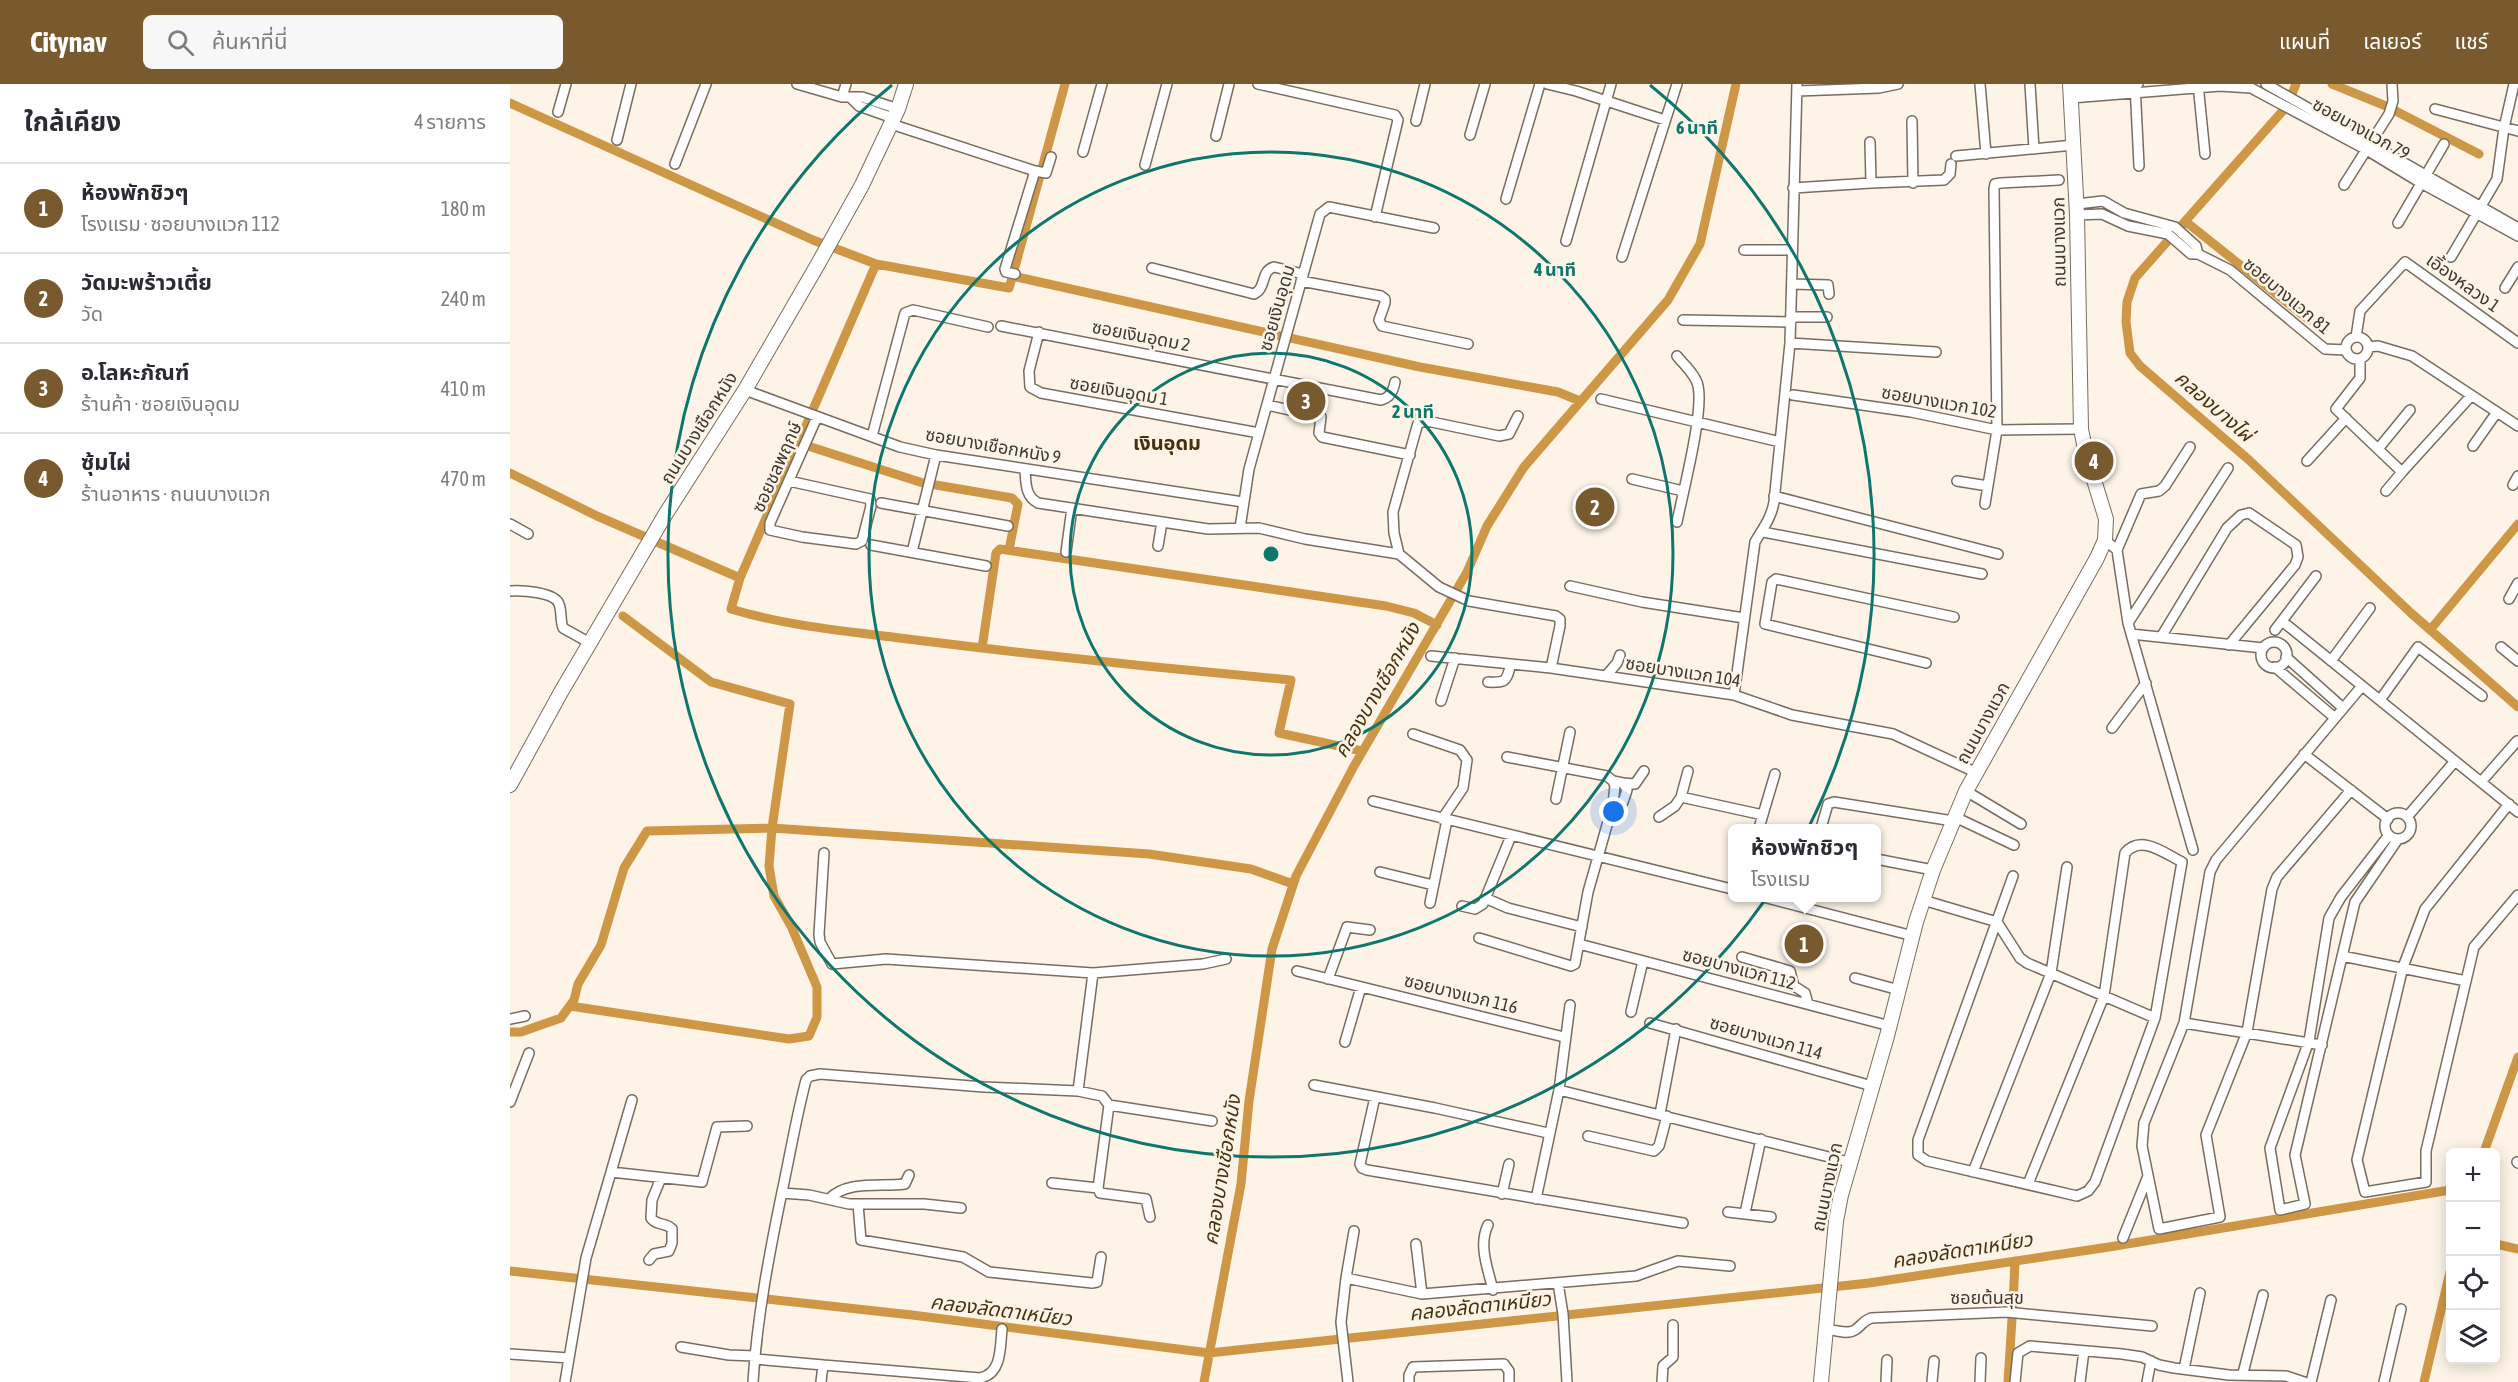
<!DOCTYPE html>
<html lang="th">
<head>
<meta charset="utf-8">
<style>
  :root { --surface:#fff; --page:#f7f7f7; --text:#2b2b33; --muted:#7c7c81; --line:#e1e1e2; --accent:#785a2e }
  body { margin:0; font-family:"Asap Condensed","Noto Sans Thai",sans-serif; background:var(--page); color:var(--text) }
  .controls { position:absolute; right:18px; bottom:18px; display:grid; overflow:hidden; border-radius:9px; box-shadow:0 3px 15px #0003 }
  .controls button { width:54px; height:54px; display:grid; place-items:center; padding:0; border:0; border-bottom:2px solid var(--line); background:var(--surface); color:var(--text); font:30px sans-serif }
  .you { position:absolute; left:1104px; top:728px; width:21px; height:21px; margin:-15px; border:4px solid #fff; border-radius:50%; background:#1a73e8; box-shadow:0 0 0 9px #1a73e833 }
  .badge { display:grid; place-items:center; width:39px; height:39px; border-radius:50%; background:var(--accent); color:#fff; font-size:20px; font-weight:700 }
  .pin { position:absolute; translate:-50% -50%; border:3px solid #fff; box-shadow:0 2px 6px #0006 }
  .popup { position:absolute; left:1218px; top:740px; width:153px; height:78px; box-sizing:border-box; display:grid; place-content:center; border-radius:9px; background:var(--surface); filter:drop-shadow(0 2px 4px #0005); font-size:20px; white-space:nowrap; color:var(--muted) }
  .popup b { font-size:22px; color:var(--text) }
  .popup::after { content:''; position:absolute; left:50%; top:100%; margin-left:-12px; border:12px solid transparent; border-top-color:var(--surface) }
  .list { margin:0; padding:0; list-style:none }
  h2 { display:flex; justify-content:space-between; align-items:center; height:78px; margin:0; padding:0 24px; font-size:26px }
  h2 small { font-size:20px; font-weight:400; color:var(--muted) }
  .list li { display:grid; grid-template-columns:39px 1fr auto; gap:18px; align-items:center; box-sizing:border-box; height:90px; padding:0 24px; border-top:2px solid var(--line) }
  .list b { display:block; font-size:22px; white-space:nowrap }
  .list p { margin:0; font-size:20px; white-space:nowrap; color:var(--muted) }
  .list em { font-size:20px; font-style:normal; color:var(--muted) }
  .icon { flex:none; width:33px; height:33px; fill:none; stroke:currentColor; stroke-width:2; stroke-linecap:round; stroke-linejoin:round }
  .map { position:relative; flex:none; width:2008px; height:1298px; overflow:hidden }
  header { display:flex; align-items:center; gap:36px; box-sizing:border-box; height:84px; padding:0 30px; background:var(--accent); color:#fff }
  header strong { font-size:28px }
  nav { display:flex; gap:33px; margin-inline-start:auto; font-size:21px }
  .search { width:420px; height:54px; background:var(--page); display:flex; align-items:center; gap:15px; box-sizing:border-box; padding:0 21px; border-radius:9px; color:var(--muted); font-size:22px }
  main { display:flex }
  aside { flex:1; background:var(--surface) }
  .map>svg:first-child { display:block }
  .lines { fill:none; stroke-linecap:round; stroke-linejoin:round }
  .canal { stroke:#ce9745; stroke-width:9 }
  .street-casing { stroke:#786d60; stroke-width:12 }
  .secondary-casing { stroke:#786d60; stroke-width:16 }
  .street { stroke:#fff; stroke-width:9 }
  .secondary { stroke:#fff; stroke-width:14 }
  .ring { fill:none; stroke:#0f766e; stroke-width:3 }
  .labels { text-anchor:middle; stroke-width:5; stroke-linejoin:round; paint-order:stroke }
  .street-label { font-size:18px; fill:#3e3933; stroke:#fdf4e7 }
  .water-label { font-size:20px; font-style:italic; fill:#49320f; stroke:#fdf4e7 }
  .neighbourhood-label { font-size:20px; font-weight:bold; fill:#462f0b; stroke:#fdf4e7 }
  .centre { fill:#0f766e; stroke:#fdf4e7; stroke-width:3 }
  .ring-label { font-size:18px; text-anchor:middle; font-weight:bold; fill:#0f766e; stroke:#fdf4e7; stroke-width:5; stroke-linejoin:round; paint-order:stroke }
</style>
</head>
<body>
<header>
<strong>Citynav</strong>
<div class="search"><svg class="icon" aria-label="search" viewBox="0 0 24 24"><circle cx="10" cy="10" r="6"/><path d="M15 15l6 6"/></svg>ค้นหาที่นี่</div>
<nav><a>แผนที่</a><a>เลเยอร์</a><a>แชร์</a></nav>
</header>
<main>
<aside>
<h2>ใกล้เคียง<small>4 รายการ</small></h2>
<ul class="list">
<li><span class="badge">1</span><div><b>ห้องพักชิวๆ</b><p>โรงแรม · ซอยบางแวก 112</p></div><em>180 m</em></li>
<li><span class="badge">2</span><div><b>วัดมะพร้าวเตี้ย</b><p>วัด</p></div><em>240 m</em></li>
<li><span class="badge">3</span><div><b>อ.โลหะภัณฑ์</b><p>ร้านค้า · ซอยเงินอุดม</p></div><em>410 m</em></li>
<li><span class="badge">4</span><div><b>ซุ้มไผ่</b><p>ร้านอาหาร · ถนนบางแวก</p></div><em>470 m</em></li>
</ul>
</aside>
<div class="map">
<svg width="2008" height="1298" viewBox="0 0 2008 1298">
  <rect width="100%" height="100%" fill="#fdf4e7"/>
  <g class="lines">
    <path class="canal" d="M1786 0 1777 22 1625 194 1617 218 1616 238 1620 269 1630 282 1739 376 1901 529 2008 623
      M1822 0 1876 22 1969 70
      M0 19 303 156 366 180 499 204 502 194 507 193 910 283 1048 308 1070 317
      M1675 137 1799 236
      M502 194 555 0
      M301 363 413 399
      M0 389 87 432 230 494 221 525C283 544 349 548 414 557 536 572 658 585 781 596L769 649 852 667
      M426 401 502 414 508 420 499 466
      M230 494 366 180
      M1920 546 2008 440
      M472 564 486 469 490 465 876 522 904 529 927 541
      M60 922 279 955 299 952 307 933V903L281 842 264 812 259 782 262 744 280 620 201 598 113 532
      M0 948H11L51 934 64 916 68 900 91 861 114 784 137 747 262 744 639 770 741 785 783 800
      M1974 1068 2008 973
      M1986 1160 2008 1165
      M0 1187 402 1231 699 1269 1359 1199 1599 1163 1940 1106
      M1503 1221 1505 1177
      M694 1298 731 1100 739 1017 762 865 786 792 844 682 957 488 977 442 1014 383 1158 216 1190 160 1226 0
      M1498 1298 1502 1235
      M1914 1298 1940 1188"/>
    <g class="street-casing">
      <path id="street" d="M287 0 332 13H352L388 25
        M748 0 885 31 888 36 865 133
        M1037 0 1066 7 1155 36
        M1470 0 1476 70
        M1520 0 1524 65
        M1625 0 1629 82
        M1688 0 1695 70
        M1756 0 2008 144
        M1560 5 1628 0
        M1287 7 1369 4 1388 0
        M332 13 336 0
        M341 14 349 22 383 34
        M1561 14 1710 2 1741 4 1855 65 1911 99 2008 152
        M1925 25 2008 47
        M48 28 56 0
        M906 37 915 0
        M1402 37 1403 99
        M381 40 525 87 495 185 496 188 505 190
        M960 51 975 0
        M706 52 719 0
        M107 56 121 0
        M573 68 592 0
        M1446 72 1564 61
        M165 80 196 0
        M635 81 657 0
        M525 87 536 89 541 73
        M1361 99 1434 96 1440 90 1441 80
        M1834 101 1879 30 1883 17 1882 0
        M1283 104 1361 99 1360 58
        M996 115 1030 0
        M1567 120 1593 117 1614 129 1665 143 1686 162 1688 170
        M1567 131 1592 130 1618 142 1658 150 1681 170H1688L1720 186 1815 265 1836 266
        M1888 139 1934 60
        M1056 157 1101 0
        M1234 166H1282
        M1112 173 1167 0
        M1941 173 1987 95 1994 44 2004 0
        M642 184 744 210C757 204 750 187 764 183L793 190
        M791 197 871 212 875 215V219L869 236 872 242 958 260
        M1282 200 1318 201 1319 210
        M1995 204 2008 183
        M1281 233H1317
        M1173 236 1281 238
        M491 242 871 316C881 313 883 307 885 298
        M529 248 519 287 520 303 531 309 749 349
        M1836 264a11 11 0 1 1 22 0a11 11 0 1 1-22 0Z
        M1846 253 1850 227 1895 178 2008 259
        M1280 259 1426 268
        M1858 263 1868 262 1902 272 2008 342
        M1850 275V294L1826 325 1892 388 1961 312
        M235 306 390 363 426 371 733 418
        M1283 311 1401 328 1487 346 1571 345
        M1091 315 1270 358
        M757 321 811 333 809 349 812 353 900 371
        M362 352 395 229 403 226 478 243
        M1963 362 1987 328
        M1868 365 1900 326
        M1797 377 1836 334
        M515 386C516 399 515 412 528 419L698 445 749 444 795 455 889 470 929 503 959 517 1046 532 1050 535V542L1041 584
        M1122 395 1173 407
        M279 397 360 415 361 422 352 457 346 460 292 453 260 446V439L307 333
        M1447 397 1478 402
        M2003 401 2008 392
        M1876 407 1892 388
        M1264 412 1488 470
        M371 419 498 442
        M1475 420 1487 346 1484 105 1485 100 1491 99 1549 96
        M1167 438C1173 408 1194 328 1188 302 1186 291 1174 281 1167 272
        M0 440 18 450
        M730 444 739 385 810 130 819 123 924 144
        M1253 448 1472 490
        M1595 456 1607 466 1618 539 1683 766
        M361 461 476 482
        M648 462 652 438
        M1607 466 1631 410 1649 407 1655 402 1680 363
        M402 468 426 371
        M556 468 562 424
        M889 470 884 449 883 428 908 339 917 337 989 352 999 350 1008 332
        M1060 502 1132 518 1234 534
        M0 507C11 506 45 508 49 520 52 528 50 536 53 544L80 559
        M1999 515 2008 499
        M1772 537 2008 728
        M1618 539 1718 384
        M1765 546 1806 492
        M1621 550 1753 564
        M1651 553 1717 444 1731 431 1739 429 1786 461 1788 473 1785 481 1719 561
        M1751 571a13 13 0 1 1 26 0a13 13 0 1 1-26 0Z
        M1991 563 2008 577
        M921 572 1041 584 1224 611 1282 631 1383 650 1467 689
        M1776 573 1833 624
        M1821 577 1860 524
        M1416 579 1255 540 1262 498 1266 495 1444 533
        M1765 583 1825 634
        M1096 592 1107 579 1110 571
        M978 598C997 599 996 597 1001 580
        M1224 611 1245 458C1253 444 1261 435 1264 418L1280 259 1287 0
        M1870 616 1908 563 1972 612
        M931 617 945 574
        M1602 644 1636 599
        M903 650 950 666 957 676 953 704 932 735
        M1794 670 1878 735
        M1103 697 1113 699 1117 706 1113 718 1103 720
        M1971 698 2007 657
        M1113 699 1125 700 1134 687
        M1841 706 1767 793 1762 805 1737 948 1696 1051 1710 1133 1649 1145 1632 1062 1634 1039 1674 939 1700 788 1706 776 1852 602
        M1456 707 1511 740
        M1171 713 1178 687
        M1046 715 1060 648
        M863 717 1222 805
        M1999 720 1915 825 1893 883 1847 1076 1855 1108 1916 1098V1067L1964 863 2008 811
        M1875 742a13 13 0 1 1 26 0a13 13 0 1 1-26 0Z
        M1149 733 1165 722 1171 713 1253 731
        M1445 733 1504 761
        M1897 733 1945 677
        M1249 744 1265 690
        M1311 744 1318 720 1324 718 1443 737
        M1879 751 1831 813 1819 834 1799 957 1760 1064 1770 1126 1795 1120 1785 1071 1845 818 1888 755
        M314 769 309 850 310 858 322 880 376 875 583 889 568 1007
        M1366 775 1423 786
        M870 788 923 801
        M1503 792 1408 1056V1071L1417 1077 1567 1112 1578 1107 1585 1098 1645 934 1672 778C1654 769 1631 750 1615 769L1594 912 1518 1100
        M975 814 998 824 1072 843
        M1257 814 1403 852
        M1413 816 1487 838 1510 874 1517 879 1645 934
        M920 819 937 736
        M952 822 965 825 973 820 1001 752
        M969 854 1061 882 1065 880 1078 808 1103 720 1105 702 1103 697 1097 692 997 673
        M1069 860 1380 942
        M1832 872 1956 897
        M1232 873 1280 887 1284 902 1295 909 1298 920
        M787 887 1054 953
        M583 889 693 880 716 875
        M1345 894 1389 906
        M818 895 837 843 860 846
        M1121 928 1133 877
        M0 935 15 932
        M1140 939 1362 1002
        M1674 939 1812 961
        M835 958 851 903
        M804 1001 925 1024 1038 1049
        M1049 1006 1339 1078
        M865 1013 850 1080 852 1084 857 1086 1173 1139
        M0 1018 19 969
        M599 1021 702 1037
        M1150 1030 1166 945
        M1078 1052 1144 1067 1149 1062 1157 1032
        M2007 1078 2008 1079
        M101 1088 192 1098 207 1043 237 1042
        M1463 1088 1541 889 1557 783
        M542 1099 588 1104 590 1109 636 1115 640 1133
        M272 1109 299 1111 339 1120H414L451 1124
        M992 1110 999 1080
        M319 1115C337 1096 370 1103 395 1100L399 1091
        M1026 1115 1049 1006 1060 921
        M348 1120 351 1156 453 1173 479 1188 582 1199 587 1198 591 1173
        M1218 1128 1261 1133
        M1235 1129 1251 1055
        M978 1141C968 1161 978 1185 983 1206
        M1613 1154 1638 1092
        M906 1160 912 1210
        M139 1176 144 1170 159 1167 162 1159V1145C156 1138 146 1142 141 1134L142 1116 151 1094
        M836 1194 912 1210 1126 1192 1168 1177 1220 1182
        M1048 1199 1053 1230 1057 1298
        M1316 1245C1325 1246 1337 1251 1345 1246 1351 1242 1353 1237 1361 1234L1496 1228 1642 1242
        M171 1263 219 1271 245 1272
        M0 1270 59 1274
        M245 1275 313 1281
        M1674 1285 1690 1209
        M1733 1289 1753 1211
        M55 1298 76 1174 122 1016
        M243 1298C247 1234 259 1171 272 1108 280 1071 286 1034 296 996L300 992 310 990 474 1003 568 1007 592 1012 599 1021 588 1104
        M311 1298 313 1281 470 1294C492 1290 490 1264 492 1245
        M838 1298 831 1238 836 1194 844 1147
        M899 1298V1291L903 1283 994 1280 999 1287V1298
        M1152 1298 1153 1282 1163 1273V1241
        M1376 1298 1377 1276
        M1422 1298 1424 1277
        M1470 1298 1471 1274
        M1505 1298 1508 1269 1520 1262 1612 1270 1632 1273 1649 1281 1664 1284 1719 1291 1776 1292 1794 1298
        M1570 1298 1574 1267
        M1637 1298 1641 1277
        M1801 1298 1821 1216
        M1874 1298 1891 1225"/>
    </g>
    <g class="secondary-casing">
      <path id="secondary" d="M0 701 51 608 155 431 235 306 308 180 352 101 388 25 396 0
        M1311 1298 1326 1137 1331 1111 1377 952 1406 838 1423 786 1456 707 1587 474 1595 456 1596 435 1576 370 1571 345 1567 131 1560 0"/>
    </g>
    <use href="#street" class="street"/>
    <use href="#secondary" class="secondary"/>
  </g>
  <g class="ring">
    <circle cx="761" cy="470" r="201"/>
    <circle cx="761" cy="470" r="402"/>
    <path d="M1140 1A603 603 0 1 1 382 1"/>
  </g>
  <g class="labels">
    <g class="street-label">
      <text transform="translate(1851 45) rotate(29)" y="6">ซอยบางแวก 79</text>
      <text transform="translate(1549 158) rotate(-91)" y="6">ถนนบางแวก</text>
      <text transform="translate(1953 199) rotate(36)" y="6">เอิ้องหลวง 1</text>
      <text transform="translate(1777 212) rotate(40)" y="6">ซอยบางแวก 81</text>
      <text transform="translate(767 224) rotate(-74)" y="6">ซอยเงินอุดม</text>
      <text transform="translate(631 252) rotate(11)" y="6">ซอยเงินอุดม 2</text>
      <text transform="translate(609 307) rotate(10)" y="6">ซอยเงินอุดม 1</text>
      <text transform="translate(1429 318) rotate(10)" y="6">ซอยบางแวก 102</text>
      <text transform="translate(189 344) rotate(-58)" y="6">ถนนบางเชือกหนัง</text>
      <text transform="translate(483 362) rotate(10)" y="6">ซอยบางเชือกหนัง 9</text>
      <text transform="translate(267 383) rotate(-66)" y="6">ซอยชลพฤกษ์</text>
      <text transform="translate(1173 588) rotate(9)" y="6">ซอยบางแวก 104</text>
      <text transform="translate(1473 639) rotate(-61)" y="6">ถนนบางแวก</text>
      <text transform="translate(1229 885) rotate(15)" y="6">ซอยบางแวก 112</text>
      <text transform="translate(951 910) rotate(14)" y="6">ซอยบางแวก 116</text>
      <text transform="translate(1256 954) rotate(16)" y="6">ซอยบางแวก 114</text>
      <text transform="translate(1317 1103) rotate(-78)" y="6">ถนนบางแวก</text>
      <text x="1477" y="1220">ซอยต้นสุข</text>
    </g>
    <g class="water-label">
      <text transform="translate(1704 322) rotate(41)" y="7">คลองบางไผ่</text>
      <text transform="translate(867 606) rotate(-60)" y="7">คลองบางเชือกหนัง</text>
      <text transform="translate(712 1086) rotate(-81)" y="7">คลองบางเชือกหนัง</text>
      <text transform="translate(1452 1166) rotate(-9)" y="7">คลองลัดตาเหนียว</text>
      <text transform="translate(970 1222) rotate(-6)" y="7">คลองลัดตาเหนียว</text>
      <text transform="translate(491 1226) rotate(7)" y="7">คลองลัดตาเหนียว</text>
    </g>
    <g class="neighbourhood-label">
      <text x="657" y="366">เงินอุดม</text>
    </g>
  </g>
  <circle cx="761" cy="470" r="9" class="centre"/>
  <g class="ring-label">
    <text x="1187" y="50">6 นาที</text>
    <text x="1045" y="192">4 นาที</text>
    <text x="903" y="334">2 นาที</text>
  </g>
</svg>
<div class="controls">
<button>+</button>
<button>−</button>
<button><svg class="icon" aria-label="locate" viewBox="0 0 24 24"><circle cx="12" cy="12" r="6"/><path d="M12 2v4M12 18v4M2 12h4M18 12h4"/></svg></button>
<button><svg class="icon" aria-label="layers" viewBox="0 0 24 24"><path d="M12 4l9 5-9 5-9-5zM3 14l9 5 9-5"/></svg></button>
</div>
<div class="you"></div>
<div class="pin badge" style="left:1294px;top:860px">1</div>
<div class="popup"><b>ห้องพักชิวๆ</b>โรงแรม</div>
<div class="pin badge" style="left:1085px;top:423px">2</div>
<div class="pin badge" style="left:796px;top:317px">3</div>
<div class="pin badge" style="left:1584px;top:377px">4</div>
</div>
</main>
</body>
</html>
